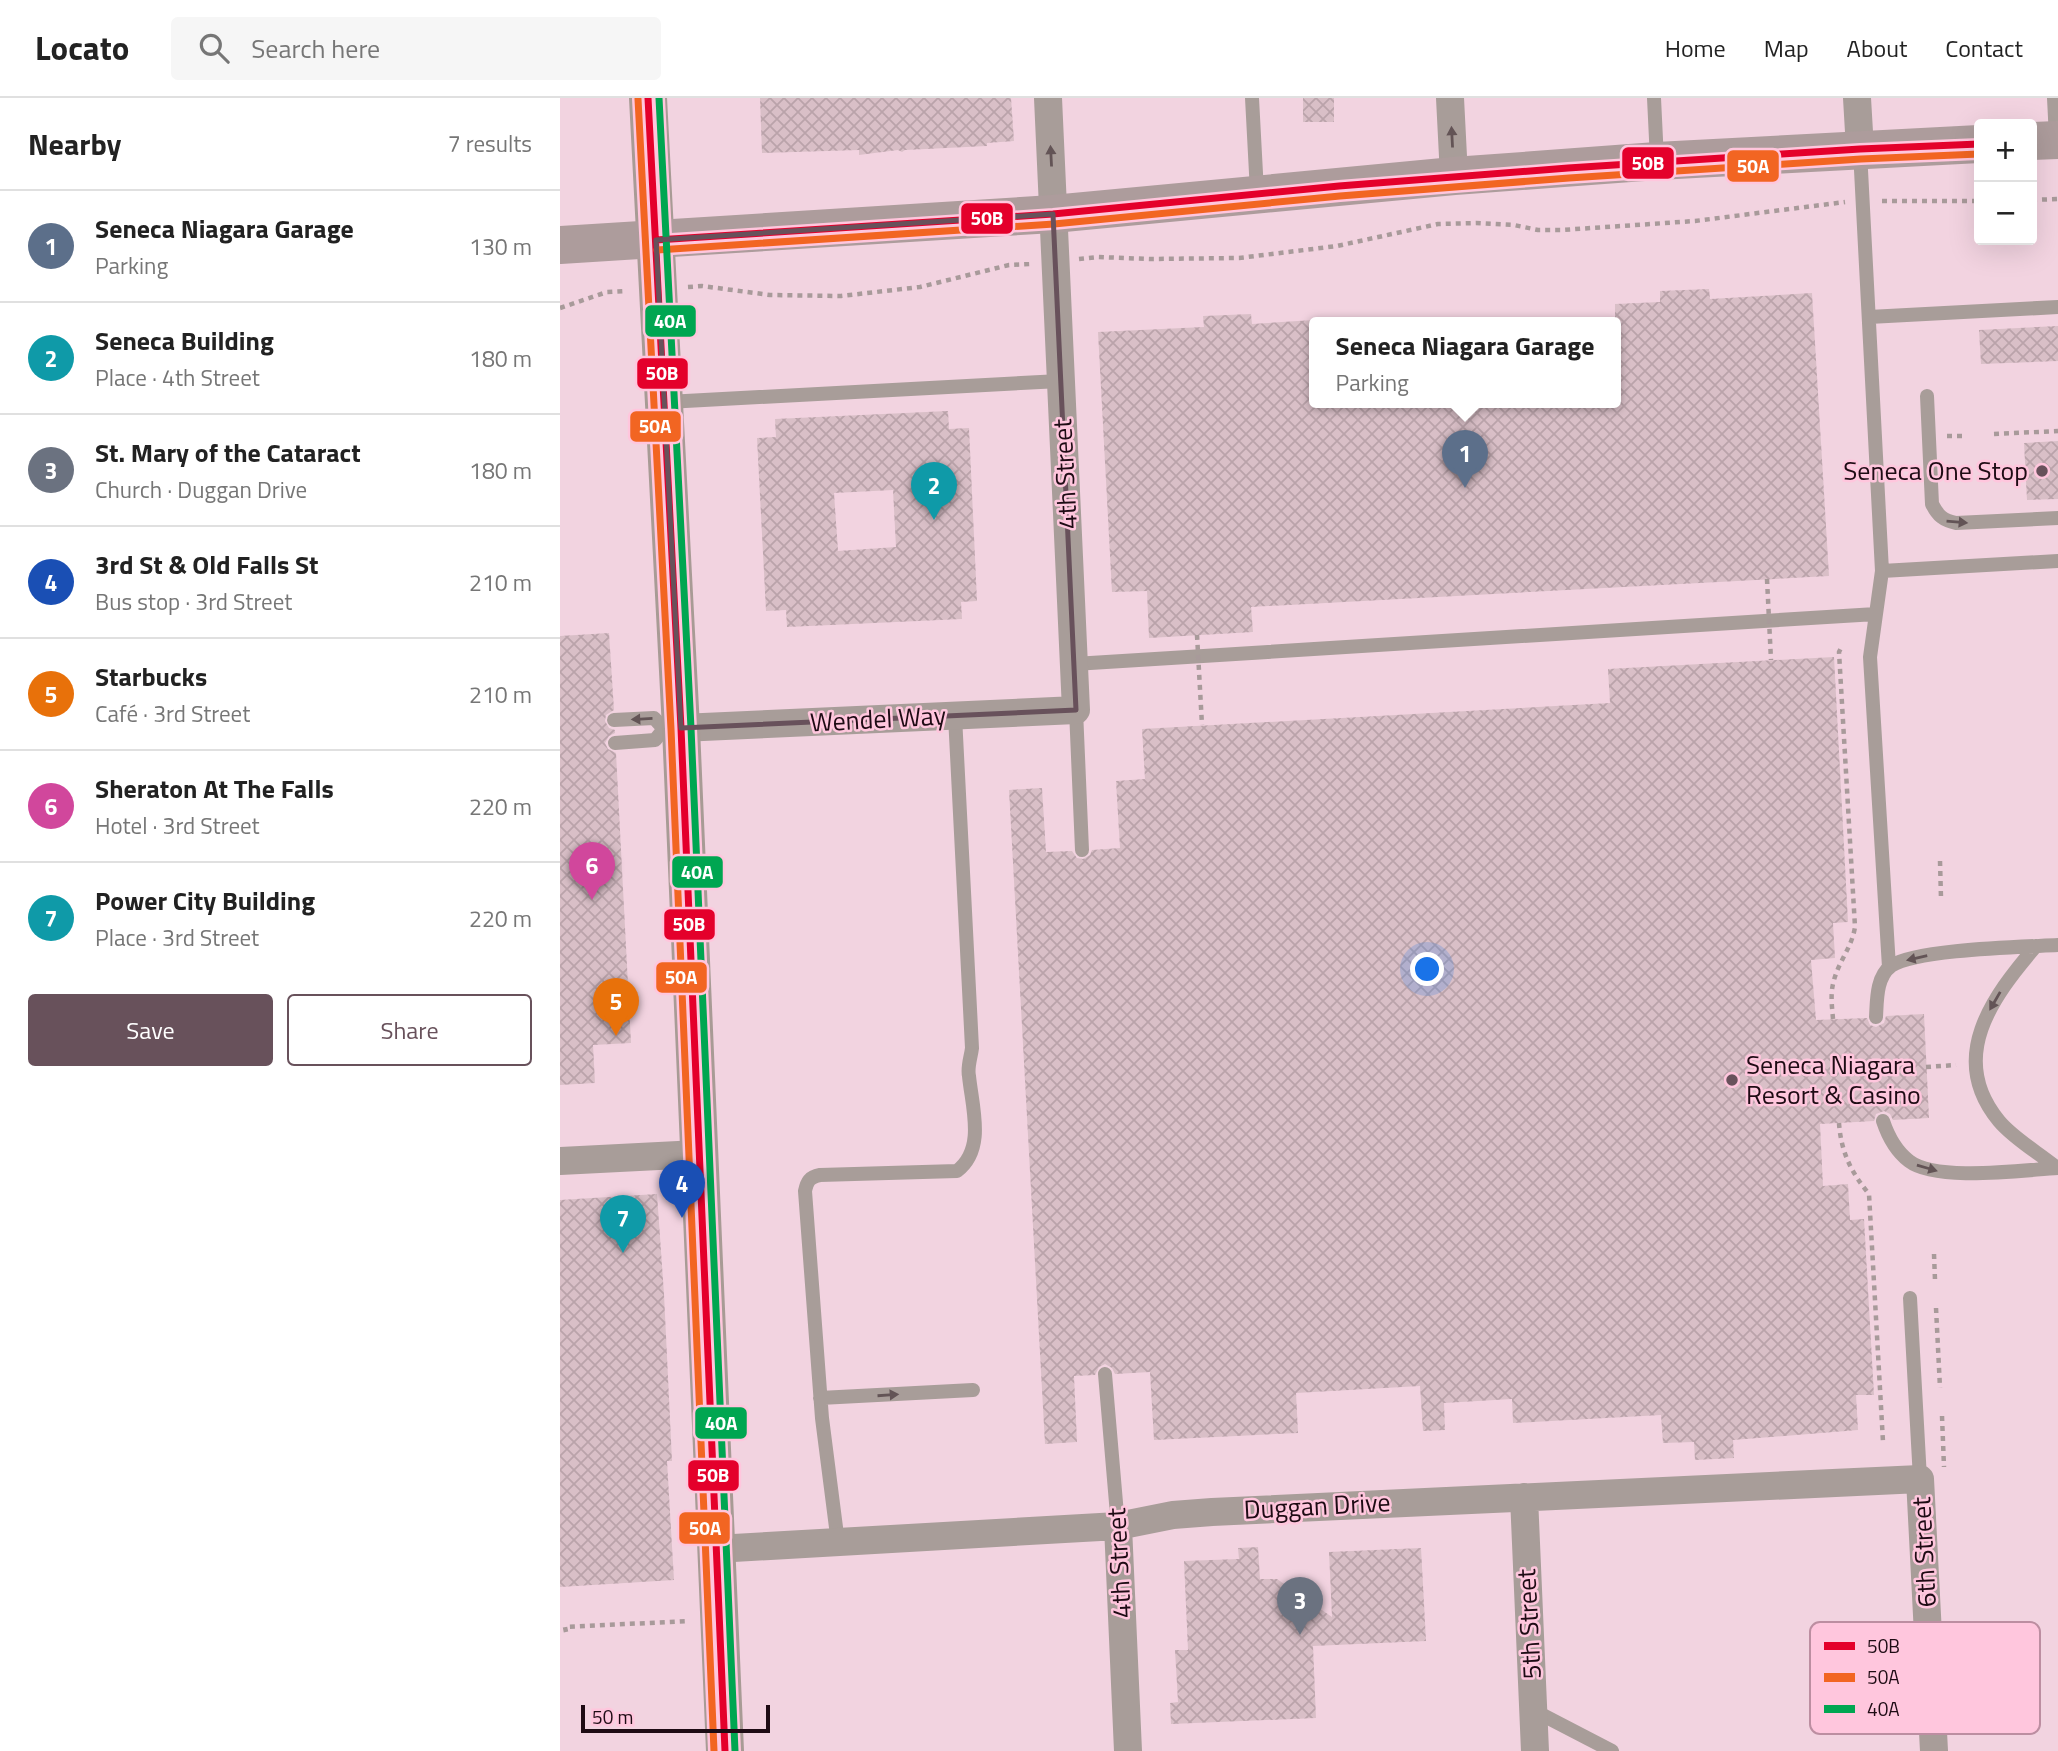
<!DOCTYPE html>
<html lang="en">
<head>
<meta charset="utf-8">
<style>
  :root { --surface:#fff; --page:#f6f6f6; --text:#222; --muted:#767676; --line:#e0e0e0; --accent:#68515b }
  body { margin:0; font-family:"Titillium Web",sans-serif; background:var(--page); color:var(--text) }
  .controls { position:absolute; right:21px; top:21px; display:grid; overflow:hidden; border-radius:7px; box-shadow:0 7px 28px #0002 }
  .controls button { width:63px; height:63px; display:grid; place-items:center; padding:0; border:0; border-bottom:2px solid var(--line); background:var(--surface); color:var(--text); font:35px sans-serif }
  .scale { position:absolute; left:21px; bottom:18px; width:189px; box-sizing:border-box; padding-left:7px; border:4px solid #1e0b14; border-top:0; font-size:19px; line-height:24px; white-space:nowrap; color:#1e0b14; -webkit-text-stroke:5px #ffc6dd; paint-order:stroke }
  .you { position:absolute; left:868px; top:872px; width:24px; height:24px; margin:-18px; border:5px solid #fff; border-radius:50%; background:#1a73e8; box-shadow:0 0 0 10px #1a73e833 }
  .badge { display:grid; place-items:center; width:46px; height:46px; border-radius:50%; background:var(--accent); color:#fff; font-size:23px; font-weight:700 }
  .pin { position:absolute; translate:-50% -58px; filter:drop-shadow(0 2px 4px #0008) }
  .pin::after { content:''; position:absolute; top:37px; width:24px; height:21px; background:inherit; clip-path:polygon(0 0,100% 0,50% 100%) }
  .popup { position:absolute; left:749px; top:219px; width:312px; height:91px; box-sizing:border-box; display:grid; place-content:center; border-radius:7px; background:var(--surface); filter:drop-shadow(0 2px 5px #0005); font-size:23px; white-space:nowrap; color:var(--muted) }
  .popup b { font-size:26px; color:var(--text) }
  .popup::after { content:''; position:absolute; left:50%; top:100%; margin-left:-14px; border:14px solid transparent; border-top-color:var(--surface) }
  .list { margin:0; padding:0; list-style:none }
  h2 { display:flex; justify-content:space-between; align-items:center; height:91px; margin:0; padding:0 28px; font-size:30px }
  h2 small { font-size:23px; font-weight:400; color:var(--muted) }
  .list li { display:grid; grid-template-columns:46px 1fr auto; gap:21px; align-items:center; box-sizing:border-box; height:112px; padding:0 28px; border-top:2px solid var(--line) }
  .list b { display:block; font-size:26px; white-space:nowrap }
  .list p { margin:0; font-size:23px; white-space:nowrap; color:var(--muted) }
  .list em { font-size:23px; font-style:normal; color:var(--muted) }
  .actions { display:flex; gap:14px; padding:21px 28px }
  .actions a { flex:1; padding:16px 0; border:2px solid var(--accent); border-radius:7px; text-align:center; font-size:24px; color:var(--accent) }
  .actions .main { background:var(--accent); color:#fff }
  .icon { flex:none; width:38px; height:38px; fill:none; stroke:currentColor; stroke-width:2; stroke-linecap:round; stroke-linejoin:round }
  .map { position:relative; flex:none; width:1498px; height:1653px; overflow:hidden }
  header { display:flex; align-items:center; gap:42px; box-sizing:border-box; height:98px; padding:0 35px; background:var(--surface); border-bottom:2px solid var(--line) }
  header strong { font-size:33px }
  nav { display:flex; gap:38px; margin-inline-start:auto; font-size:24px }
  .search { width:490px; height:63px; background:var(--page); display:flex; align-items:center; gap:18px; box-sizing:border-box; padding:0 24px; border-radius:7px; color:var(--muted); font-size:26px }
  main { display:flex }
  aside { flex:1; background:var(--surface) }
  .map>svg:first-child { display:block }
  .building { fill:url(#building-cross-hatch); fill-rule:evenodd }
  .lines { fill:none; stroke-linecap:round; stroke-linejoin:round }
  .path { stroke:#a89a9a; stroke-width:4.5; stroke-dasharray:5 5; stroke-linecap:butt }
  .lane { stroke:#a89d99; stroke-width:14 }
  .street { stroke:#a89d99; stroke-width:28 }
  .secondary { stroke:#a89b95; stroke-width:38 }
  .highway { stroke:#ad9c9c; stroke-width:38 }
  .path-bridge { stroke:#a89a9a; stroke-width:4.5; stroke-dasharray:5 5; stroke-linecap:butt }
  .bus-1-casing { stroke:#ffc6dd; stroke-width:12 }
  .bus-2-casing { stroke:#ffc6dd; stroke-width:12 }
  .bus-3-casing { stroke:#ffc6dd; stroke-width:12 }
  .bus-1 { stroke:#e4002b; stroke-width:7 }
  .bus-2 { stroke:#f26522; stroke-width:7 }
  .bus-3 { stroke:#00a651; stroke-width:7 }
  .oneway { fill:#635456 }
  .marked { fill:none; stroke:#68515b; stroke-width:5; stroke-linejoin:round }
  .poi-dot { fill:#68515b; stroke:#ffc6dd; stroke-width:2.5 }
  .labels { text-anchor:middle; stroke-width:5; stroke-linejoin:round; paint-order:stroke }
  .poi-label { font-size:26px; fill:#1e0b14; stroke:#ffc6dd; text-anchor:end }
  .street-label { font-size:26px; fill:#1e0b14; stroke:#ffc6dd }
  .key { fill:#ffc6dd; stroke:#bc8ea1; stroke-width:2 }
  .key-label { font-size:19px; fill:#1e0b14 }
  .line-badge { stroke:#ffc6dd; stroke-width:2.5 }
  .badge-label { font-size:19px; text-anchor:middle; font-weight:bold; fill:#fff }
</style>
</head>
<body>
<header>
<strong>Locato</strong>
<div class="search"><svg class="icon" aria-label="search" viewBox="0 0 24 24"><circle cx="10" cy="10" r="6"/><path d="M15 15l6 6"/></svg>Search here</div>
<nav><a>Home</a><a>Map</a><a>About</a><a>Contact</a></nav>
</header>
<main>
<aside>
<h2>Nearby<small>7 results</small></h2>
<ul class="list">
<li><span class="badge" style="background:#5c6f8a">1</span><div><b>Seneca Niagara Garage</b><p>Parking</p></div><em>130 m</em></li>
<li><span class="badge" style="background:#0f9aa8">2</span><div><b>Seneca Building</b><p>Place · 4th Street</p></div><em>180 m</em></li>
<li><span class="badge" style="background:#6b7280">3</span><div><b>St. Mary of the Cataract</b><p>Church · Duggan Drive</p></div><em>180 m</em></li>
<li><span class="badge" style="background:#1a4fb4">4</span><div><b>3rd St &amp; Old Falls St</b><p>Bus stop · 3rd Street</p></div><em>210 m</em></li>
<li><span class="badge" style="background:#e8710a">5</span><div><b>Starbucks</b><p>Café · 3rd Street</p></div><em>210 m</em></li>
<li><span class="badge" style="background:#d1479c">6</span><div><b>Sheraton At The Falls</b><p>Hotel · 3rd Street</p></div><em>220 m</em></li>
<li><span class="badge" style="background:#0f9aa8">7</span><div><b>Power City Building</b><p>Place · 3rd Street</p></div><em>220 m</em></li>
</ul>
<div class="actions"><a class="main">Save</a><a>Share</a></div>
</aside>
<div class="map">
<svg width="1498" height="1653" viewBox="0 0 1498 1653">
  <defs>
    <pattern id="building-cross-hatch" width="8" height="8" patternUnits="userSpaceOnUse" patternTransform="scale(1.75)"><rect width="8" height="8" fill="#d9bfc7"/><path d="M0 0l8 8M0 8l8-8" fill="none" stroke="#baa3aa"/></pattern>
  </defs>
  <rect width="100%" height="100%" fill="#f2d3e0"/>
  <path class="building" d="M200 0H451L454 43 427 45V48L345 52 342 54 338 52 299 57V52L202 55Z
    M743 0H774V24H743Z
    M1149 191 1150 201 1252 195 1269 478 691 509 693 534 589 540 587 493 552 494 538 234 644 229 643 218 691 216 692 226 754 222V304H1055V206L1100 204V193Z
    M1498 228V263L1421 266 1419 232Z
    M388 313 389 331 409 330 417 503 401 504 402 521 227 529 226 512 206 513 197 340 216 339 215 321ZM333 392 336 449 278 453 274 395Z
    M1498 343V401L1467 402 1464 345Z
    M49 535 54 612 46 617 45 623 49 630 55 632V635L49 638 45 645 48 651 56 655 71 945 33 947 35 985 0 987V538Z
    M1274 559 1288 824 1273 825 1275 860 1251 862 1256 922 1307 920 1310 927 1316 929 1324 925 1326 918 1364 916 1369 1020 1333 1022 1330 1016 1324 1013 1316 1016 1314 1023 1260 1026 1263 1088 1288 1086 1290 1122 1304 1121 1314 1297H1296L1298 1332 1173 1342 1174 1360 1135 1362 1134 1344 1103 1345 1101 1317 953 1325 952 1301 884 1305 885 1332 863 1333 860 1288 736 1295 738 1335 594 1342 590 1274 555 1276 552 1270 545 1266 539 1269 535 1277 514 1278 517 1344 485 1346 449 692 482 690 486 754 512 753 517 760 523 761 530 757 532 752 560 750 556 683 585 681 582 631 1050 605 1048 571Z
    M97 1096 104 1196 112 1363H107L114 1482 0 1489V1102Z
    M698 1449 700 1481H717L772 1519 769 1454 861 1450 866 1543 753 1548 756 1620 611 1626 610 1605 618 1604 615 1552H628L624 1463 679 1461 678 1450Z"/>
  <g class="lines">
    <path class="path" d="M1472 102 1498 101
      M1322 103H1419
      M519 161 538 159 590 161 679 160 777 148 878 126 916 125 954 127 978 132H1002L1135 123 1285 104
      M128 189 142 188 210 197 281 198 360 189 449 167 472 166
      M0 210 47 194 66 193
      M1434 336 1498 333
      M1387 338H1405
      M1380 763 1381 800
      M1273 921C1272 908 1270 895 1274 882 1279 863 1292 849 1295 829L1279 554 1282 548
      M1366 969 1396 967
      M1279 1025C1281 1054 1291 1074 1309 1096L1323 1344
      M1374 1156 1375 1182
      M1376 1210 1380 1290
      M1382 1318 1384 1369
      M6 1534 5 1529 129 1523"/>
    <path class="lane" d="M692 0 697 94
      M1094 0 1097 62
      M1494 0 1496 40
      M1300 53 1322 473 1310 559 1329 869
      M1309 219 1498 209
      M1367 298 1372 406C1378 418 1383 422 1396 425L1498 420
      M107 304 500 283
      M1322 473 1498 463
      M514 566 1316 516
      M516 612 522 752
      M54 622 94 620 104 631
      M55 645 95 642 104 631 119 630
      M1476 848C1432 899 1387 960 1439 1023 1454 1041 1479 1055 1497 1070
      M1316 919C1317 903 1316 879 1331 868 1356 851 1463 849 1498 847
      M1323 1023C1328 1038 1336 1053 1349 1063 1376 1084 1463 1072 1498 1070
      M1350 1200 1360 1381
      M545 1276 558 1428
      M260 1300 413 1292
      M278 1445 262 1320 245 1093C247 1084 249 1079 260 1077L397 1073C426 1051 412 1009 409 978 407 969 411 959 412 950L395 618
      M973 1612 1052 1653"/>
    <path class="street" d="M890 0 894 78
      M1297 0 1300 51
      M121 630 516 612 488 0
      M0 1063 138 1056
      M964 1399 975 1653
      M558 1428 568 1653
      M156 1451 558 1428 613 1417 652 1414 1360 1381 1374 1653"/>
    <path class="secondary" d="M88 0 121 630 165 1653"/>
    <path class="highway" d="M1472 43 1498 42
      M0 147 493 116 894 78 1097 63 1419 46"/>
    <path class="path-bridge" d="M1207 481 1211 562
      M637 537 642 627"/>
    <g class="bus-1-casing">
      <path id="bus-1" d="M88 0 121 630 165 1653
        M96 142 493 116 779 88 1008 70 1300 51 1419 46"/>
    </g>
    <g class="bus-2-casing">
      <path id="bus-2" d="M78 1 111 631 154 1653
        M97 152 494 126 780 98 1009 80 1301 61 1419 56"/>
    </g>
    <g class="bus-3-casing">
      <path id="bus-3" d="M99 0 131 630 175 1653"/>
    </g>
    <use href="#bus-1" class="bus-1"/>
    <use href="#bus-2" class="bus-2"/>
    <use href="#bus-3" class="bus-3"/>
  </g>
  <defs><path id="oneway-solid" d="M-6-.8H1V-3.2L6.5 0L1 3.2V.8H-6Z" transform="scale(1.75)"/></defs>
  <g class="oneway">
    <use href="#oneway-solid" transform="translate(892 39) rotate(-93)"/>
    <use href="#oneway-solid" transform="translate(491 58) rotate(-93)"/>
    <use href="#oneway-solid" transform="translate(1397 424) rotate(5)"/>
    <use href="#oneway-solid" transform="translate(82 621) rotate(177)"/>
    <use href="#oneway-solid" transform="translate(1357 860) rotate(167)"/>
    <use href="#oneway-solid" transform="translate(1435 903) rotate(120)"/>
    <use href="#oneway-solid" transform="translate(1367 1070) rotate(16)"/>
    <use href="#oneway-solid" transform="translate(328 1297) rotate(-4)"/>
  </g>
  <path class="marked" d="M493 116 516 612 121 630 96 142Z"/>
  <g class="poi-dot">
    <circle cx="1482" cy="373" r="7"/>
    <circle cx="1172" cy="982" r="7"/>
  </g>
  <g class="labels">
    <g class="poi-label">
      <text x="1468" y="382">Seneca One Stop</text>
      <text x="1186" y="976" text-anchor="start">Seneca Niagara<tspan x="1186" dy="30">Resort &amp; Casino</tspan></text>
    </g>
    <g class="street-label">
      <text transform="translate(505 376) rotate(-93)" y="9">4th Street</text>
      <text transform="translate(318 621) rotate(-3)" y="9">Wendel Way</text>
      <text transform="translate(757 1408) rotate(-3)" y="9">Duggan Drive</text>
      <text transform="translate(1364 1454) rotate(-93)" y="9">6th Street</text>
      <text transform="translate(559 1465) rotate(-93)" y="9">4th Street</text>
      <text transform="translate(969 1526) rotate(-93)" y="9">5th Street</text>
    </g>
  </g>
  <rect x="1250" y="1524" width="230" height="112" rx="10" class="key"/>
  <rect x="1264" y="1544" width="31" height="8" fill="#e4002b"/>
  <rect x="1264" y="1575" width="31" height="9" fill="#f26522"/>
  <rect x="1264" y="1607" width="31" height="8" fill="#00a651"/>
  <g class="key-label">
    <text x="1307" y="1555">50B</text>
    <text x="1307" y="1586">50A</text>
    <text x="1307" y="1618">40A</text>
  </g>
  <g class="line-badge">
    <rect x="1061" y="48" width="54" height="34" rx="7" fill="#e4002b"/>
    <rect x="1166" y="51" width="54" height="34" rx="7" fill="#f26522"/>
    <rect x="400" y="104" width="54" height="33" rx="7" fill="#e4002b"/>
    <rect x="84" y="206" width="53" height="34" rx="7" fill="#00a651"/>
    <rect x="76" y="259" width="53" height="33" rx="7" fill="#e4002b"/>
    <rect x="69" y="312" width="53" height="33" rx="7" fill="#f26522"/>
    <rect x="111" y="757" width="53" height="34" rx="7" fill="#00a651"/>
    <rect x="103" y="810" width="53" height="33" rx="7" fill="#e4002b"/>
    <rect x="95" y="863" width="53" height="33" rx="7" fill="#f26522"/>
    <rect x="134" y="1308" width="54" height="34" rx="7" fill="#00a651"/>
    <rect x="127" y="1361" width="53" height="33" rx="7" fill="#e4002b"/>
    <rect x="118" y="1413" width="53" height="34" rx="7" fill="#f26522"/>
  </g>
  <g class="badge-label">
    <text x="1088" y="72">50B</text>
    <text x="1193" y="75">50A</text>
    <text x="427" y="127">50B</text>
    <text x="110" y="230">40A</text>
    <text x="102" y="282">50B</text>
    <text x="95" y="335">50A</text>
    <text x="137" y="781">40A</text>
    <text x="129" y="833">50B</text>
    <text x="121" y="886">50A</text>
    <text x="161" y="1332">40A</text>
    <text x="153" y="1384">50B</text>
    <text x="145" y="1437">50A</text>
  </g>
</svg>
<div class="controls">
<button>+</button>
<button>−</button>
</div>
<div class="scale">50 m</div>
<div class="you"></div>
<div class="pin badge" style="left:905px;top:390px;background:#5c6f8a">1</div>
<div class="popup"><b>Seneca Niagara Garage</b>Parking</div>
<div class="pin badge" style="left:374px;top:422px;background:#0f9aa8">2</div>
<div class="pin badge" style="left:740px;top:1537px;background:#6b7280">3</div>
<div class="pin badge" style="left:122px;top:1120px;background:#1a4fb4">4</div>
<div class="pin badge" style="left:56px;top:938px;background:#e8710a">5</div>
<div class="pin badge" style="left:32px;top:802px;background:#d1479c">6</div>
<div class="pin badge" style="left:63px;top:1155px;background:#0f9aa8">7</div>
</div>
</main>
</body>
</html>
